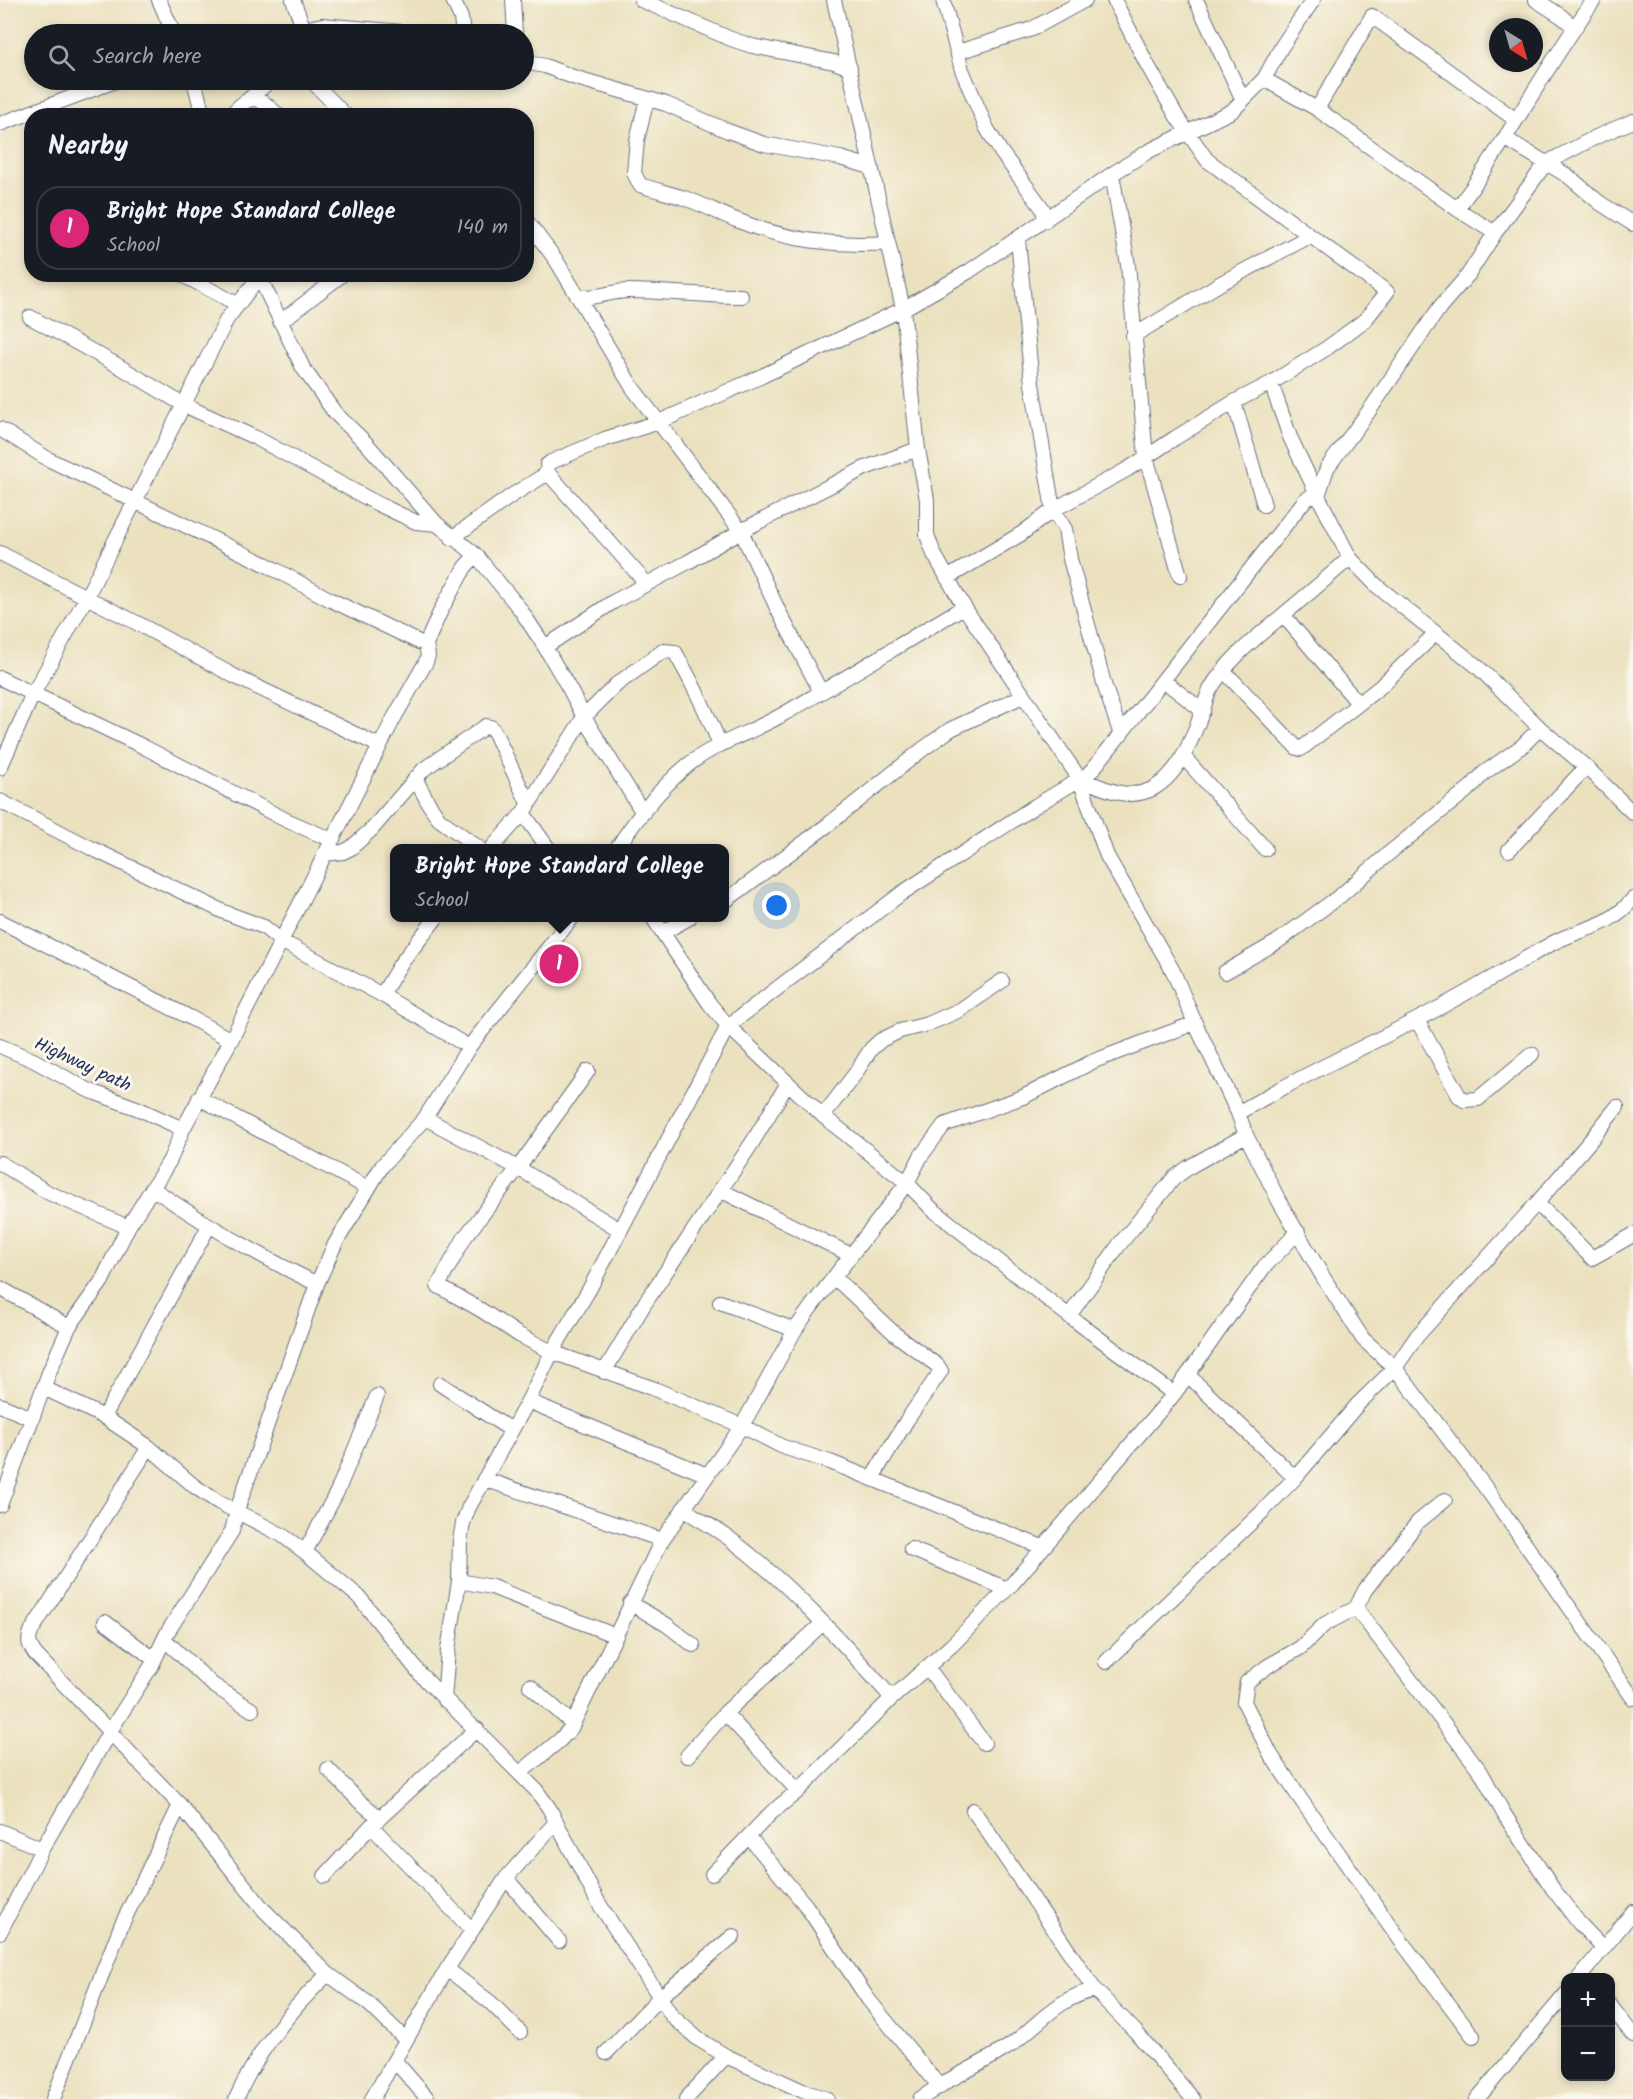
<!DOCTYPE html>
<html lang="en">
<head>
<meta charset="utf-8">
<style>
  :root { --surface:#171b24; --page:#20242c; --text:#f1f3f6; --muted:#9ea1a6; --line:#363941; --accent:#db2777 }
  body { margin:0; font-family:Kalam,sans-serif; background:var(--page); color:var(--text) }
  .controls { position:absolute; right:18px; bottom:18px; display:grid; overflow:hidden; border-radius:12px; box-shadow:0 3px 9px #0003 }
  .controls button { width:54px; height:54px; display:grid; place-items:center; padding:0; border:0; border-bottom:2px solid var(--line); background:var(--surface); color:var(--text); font:30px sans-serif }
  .compass { position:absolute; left:1489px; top:18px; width:54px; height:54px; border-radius:50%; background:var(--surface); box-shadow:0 3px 9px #0003; rotate:143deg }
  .you { position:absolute; left:777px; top:906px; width:21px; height:21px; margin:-15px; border:4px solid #fff; border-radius:50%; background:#1a73e8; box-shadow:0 0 0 9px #1a73e833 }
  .badge { display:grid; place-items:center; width:39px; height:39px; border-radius:50%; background:var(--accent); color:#fff; font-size:20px; font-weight:700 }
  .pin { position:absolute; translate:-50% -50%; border:3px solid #fff; box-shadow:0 2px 6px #0006 }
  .popup { position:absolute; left:390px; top:844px; width:339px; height:78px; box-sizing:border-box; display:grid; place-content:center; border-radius:12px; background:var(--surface); filter:drop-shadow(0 2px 4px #0005); font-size:20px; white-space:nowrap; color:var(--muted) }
  .popup b { font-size:22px; color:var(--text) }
  .popup::after { content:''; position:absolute; left:50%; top:100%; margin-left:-12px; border:12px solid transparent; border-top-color:var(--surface) }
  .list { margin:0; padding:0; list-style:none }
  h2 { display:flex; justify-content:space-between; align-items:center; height:78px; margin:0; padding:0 24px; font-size:26px }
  h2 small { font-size:20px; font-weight:400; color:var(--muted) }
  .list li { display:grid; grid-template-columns:39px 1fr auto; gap:18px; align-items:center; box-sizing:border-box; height:84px; margin:0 12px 12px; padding:0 12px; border:2px solid var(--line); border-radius:24px }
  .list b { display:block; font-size:22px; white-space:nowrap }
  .list p { margin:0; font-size:20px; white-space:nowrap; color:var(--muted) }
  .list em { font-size:20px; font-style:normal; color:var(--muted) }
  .icon { flex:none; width:33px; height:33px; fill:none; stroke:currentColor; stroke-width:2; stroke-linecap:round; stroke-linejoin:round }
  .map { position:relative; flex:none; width:1633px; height:2099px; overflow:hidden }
  .search { position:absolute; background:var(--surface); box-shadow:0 3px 9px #0003; left:24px; top:24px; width:510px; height:66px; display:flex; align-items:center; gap:15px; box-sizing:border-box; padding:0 21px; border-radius:33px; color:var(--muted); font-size:22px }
  .panel { position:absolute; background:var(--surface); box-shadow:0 3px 9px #0003; left:24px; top:108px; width:510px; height:174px; border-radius:24px }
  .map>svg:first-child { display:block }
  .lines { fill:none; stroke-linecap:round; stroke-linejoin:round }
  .minor-casing { stroke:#646d80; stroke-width:16 }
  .minor { stroke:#fff; stroke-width:14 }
  .labels { text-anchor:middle; stroke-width:6; stroke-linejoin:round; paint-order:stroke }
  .street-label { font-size:18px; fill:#1b2f5e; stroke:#fbf7ec }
</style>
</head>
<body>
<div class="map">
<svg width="1633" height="2099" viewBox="0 0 1633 2099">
  <rect width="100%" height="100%" fill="#fbf7ec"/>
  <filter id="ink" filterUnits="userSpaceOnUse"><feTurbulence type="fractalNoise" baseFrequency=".0167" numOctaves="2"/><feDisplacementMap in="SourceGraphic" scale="12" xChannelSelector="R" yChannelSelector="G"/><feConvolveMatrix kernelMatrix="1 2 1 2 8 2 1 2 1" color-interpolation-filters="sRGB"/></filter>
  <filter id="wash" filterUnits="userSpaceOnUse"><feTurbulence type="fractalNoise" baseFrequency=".008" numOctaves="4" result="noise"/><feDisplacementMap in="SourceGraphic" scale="24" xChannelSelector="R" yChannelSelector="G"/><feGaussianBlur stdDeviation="1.35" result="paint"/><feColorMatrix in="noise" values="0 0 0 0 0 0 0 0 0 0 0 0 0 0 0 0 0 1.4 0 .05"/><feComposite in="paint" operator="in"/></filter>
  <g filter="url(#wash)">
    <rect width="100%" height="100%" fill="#ebe1bf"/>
  </g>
  <g filter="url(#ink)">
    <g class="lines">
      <g class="minor-casing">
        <path id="minor" d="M159 0 174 34
          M293 0 305 32
          M453 0 461 18 463 34
          M513 0 515 34
          M641 0 731 39 752 46 834 62 850 68
          M834 0 903 309 918 449 927 500V535L934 554 964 607 1079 778 1107 856 1173 971 1195 1023 1238 1113 1246 1135 1279 1201 1323 1277 1363 1339 1395 1368 1488 1491 1633 1698
          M943 0 962 70 986 127 1001 152 1043 209 1045 221
          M1196 0 1243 100
          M1536 0 1561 16 1574 27
          M303 34 313 27 322 25 426 34
          M958 52 1032 29 1085 0
          M524 62 545 66 573 77 666 104 728 131 764 144 840 158 871 167
          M1264 79 1317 109 1457 209C1507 142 1545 67 1594 0
          M194 80 203 116
          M311 80 346 116
          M249 99 271 80
          M647 99 637 140 634 173 640 185C655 190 669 193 684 198 703 204 720 214 739 221 785 240 838 247 887 243
          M1317 109 1372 16 1516 120
          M230 116C252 91 258 96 279 116
          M0 124 118 80
          M1506 139 1568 176 1600 203 1633 224
          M1112 174 1128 265 1146 457 1180 576
          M1457 209 1495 233
          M526 220 556 260 632 387 741 531 778 610 821 692
          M1018 240 1032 384 1053 510 1065 529 1070 559 1105 687 1121 735
          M181 274 237 304
          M258 274 303 368 335 413 366 443 437 524 476 555 520 609 545 647 570 690 584 717 643 813
          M577 296C594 300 611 291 628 291 666 291 703 296 741 296
          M30 317 117 365 184 405 258 439 378 504 416 522 437 524
          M280 322 343 274
          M1133 336 1221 283 1310 236
          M1271 383 1290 437 1318 496 1350 558 1377 586 1478 667 1540 728 1586 767 1633 813
          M1234 402 1264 505
          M0 429 48 459 265 564 329 599 419 642 426 644
          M452 538 511 496 548 473
          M0 553 135 622 234 676 380 746
          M947 578 1021 534 1053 510 1128 469 1175 438 1234 402 1271 383 1327 348 1365 320 1387 292 1207 160 1177 117 1148 66 1114 0
          M646 583 548 473 547 465 551 462 605 439 659 422 762 376 903 309 968 272 1112 174 1149 151 1232 111 1264 79 1282 46 1313 0
          M1283 615 1358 703
          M545 647 613 602 688 562 741 531 865 468 918 449
          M1224 671 1297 748 1301 749 1380 687 1436 633
          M0 678 142 746 286 820 332 840
          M1164 681 1203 711
          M1183 756 1265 849
          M0 768 33 694 86 598 227 319 259 277
          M415 778 429 804 439 819 479 848
          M1079 778C1103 788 1129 802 1154 788 1180 773 1192 739 1202 712 1205 705 1206 697 1210 690 1227 660 1257 637 1283 615 1306 596 1328 577 1350 558
          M0 801 91 848 224 912 264 927 281 941 382 995 469 1047
          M523 813 548 848
          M492 848 523 813 584 717 617 684 663 651 675 652C692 682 707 712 720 745
          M617 848C636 819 660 788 688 765 714 744 750 733 780 716 842 681 902 643 964 607
          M1509 850 1586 767
          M324 854 343 852 351 848 372 829 424 769 486 726 491 727 495 733 528 803
          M724 902 829 824 923 749 951 729 1023 696
          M653 918 709 1003 728 1026 788 1083 823 1116 907 1183 932 1209 1069 1316 1174 1394
          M0 921 191 1018 231 1040
          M664 932 689 918
          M1225 972 1277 942 1340 896 1388 854 1471 787 1484 773 1522 746 1540 728
          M382 995 399 966 436 918
          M1417 1020 1459 1096 1464 1100 1478 1099 1532 1054
          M0 1046 33 1060 88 1090 139 1109 183 1129
          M588 1071 518 1168 465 1237 438 1286 481 1310 519 1335 552 1352 652 1388 742 1426 783 1447 830 1462 1042 1547
          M199 1098 368 1188
          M1238 1113C1296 1078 1357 1051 1416 1020 1462 997 1506 969 1551 944 1584 926 1606 930 1633 899
          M823 1116 855 1074 871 1049 881 1040 900 1031 928 1024 960 1010 1002 981
          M425 1118 518 1168 620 1230
          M0 1163 49 1193 128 1227
          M152 1188C205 1225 260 1256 317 1284
          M720 1190 851 1255
          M1537 1203 1592 1258 1633 1235
          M834 1277 895 1334 938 1366 941 1371 907 1420 872 1478
          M0 1288 69 1327
          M720 1302 795 1330
          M1069 1316 1119 1245 1174 1178 1189 1167 1246 1135
          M604 1372 645 1303 752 1143 788 1083
          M1189 1376 1295 1478
          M440 1384 511 1430
          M44 1388 104 1417 149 1447 194 1486 218 1502 282 1535 305 1552 359 1597 421 1675 536 1790 549 1808 598 1902 672 2016 698 2039 726 2056 803 2091 827 2099
          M528 1401 707 1475
          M0 1405 31 1418
          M104 1417 209 1226
          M149 1447 32 1630C27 1641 29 1645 35 1654L180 1805 264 1910 328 1974 369 2004 406 2040
          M484 1479 662 1540
          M1445 1500 1418 1522 1365 1590 1356 1608 1325 1624 1300 1648 1268 1666 1247 1682 1244 1702 1271 1755 1299 1797 1401 1941 1473 2036
          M0 1505 50 1370 69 1327 102 1281 128 1227 170 1160 183 1129 231 1040 394 718 426 662 428 656 426 644 441 610 465 567 476 555
          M683 1509C699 1519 715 1528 730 1539 789 1583 843 1643 892 1698
          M911 1549 1007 1589
          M305 1552 337 1492 377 1396
          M459 1581 492 1587 616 1636
          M630 1603 667 1625 693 1645
          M1356 1608 1481 1772 1504 1814 1553 1889 1579 1923 1603 1948
          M105 1622 154 1659
          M164 1639 213 1685 252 1710
          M1106 1662 1262 1512 1295 1478 1358 1404 1395 1368 1417 1336 1537 1203 1590 1141 1617 1107
          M927 1667 984 1743
          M530 1686 573 1724
          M444 1700 448 1650 459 1581 460 1541 463 1523 469 1507 528 1401 552 1352 590 1288 728 1026 902 893 1035 806 1087 775 1093 769 1305 500 1310 497 1318 496 1327 468 1369 411 1440 307 1468 275 1495 233 1546 163 1596 137 1633 121
          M725 1713 798 1791
          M687 1756 725 1713 822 1624
          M328 1769 359 1801 380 1818
          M520 1773 560 1740 571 1728 662 1540 742 1426 795 1330 811 1307 907 1183 921 1156 944 1125 1023 1097 1094 1061 1195 1023
          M973 1810 1095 1990 1135 2031 1193 2099
          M371 1826 472 1930
          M0 1831 42 1849
          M749 1837 807 1907 868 1999 940 2087
          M712 1874 771 1813 798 1791 892 1698 952 1645 1012 1584 1174 1394 1264 1267 1298 1232
          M325 1876 371 1826 477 1729
          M506 1878 559 1941
          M0 1932 42 1849 110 1731 152 1665 167 1633 232 1531 237 1510 317 1284 335 1244 382 1166 425 1118 469 1047 572 918
          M447 1969 490 2002 520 2032
          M1579 1978 1633 1912
          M1610 2005 1633 2035
          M606 2053 659 1998 733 1936
          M395 2061 428 2099
          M53 2099 121 1926 180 1805
          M236 2099C257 2052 290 2010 328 1974
          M372 2099 447 1969 506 1878 556 1822
          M686 2099 726 2056
          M920 2099C931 2092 943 2083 955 2077 974 2067 993 2057 1011 2045 1038 2025 1060 1996 1095 1990
          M1477 2099 1566 1994"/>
      </g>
      <use href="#minor" class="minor"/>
    </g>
  </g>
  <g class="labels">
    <g class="street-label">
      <text transform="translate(83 1064) rotate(25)" y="6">Highway path</text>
    </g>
  </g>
</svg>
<div class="controls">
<button>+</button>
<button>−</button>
</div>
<svg class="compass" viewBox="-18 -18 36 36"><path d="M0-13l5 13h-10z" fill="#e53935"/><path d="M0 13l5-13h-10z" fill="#9ea1a6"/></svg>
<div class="you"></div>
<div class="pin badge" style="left:559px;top:964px">1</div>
<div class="popup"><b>Bright Hope Standard College</b>School</div>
<div class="search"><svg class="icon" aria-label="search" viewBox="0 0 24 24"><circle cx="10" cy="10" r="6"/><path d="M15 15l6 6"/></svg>Search here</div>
<section class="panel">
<h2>Nearby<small></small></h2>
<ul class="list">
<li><span class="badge">1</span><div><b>Bright Hope Standard College</b><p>School</p></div><em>140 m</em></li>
</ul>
</section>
</div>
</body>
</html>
